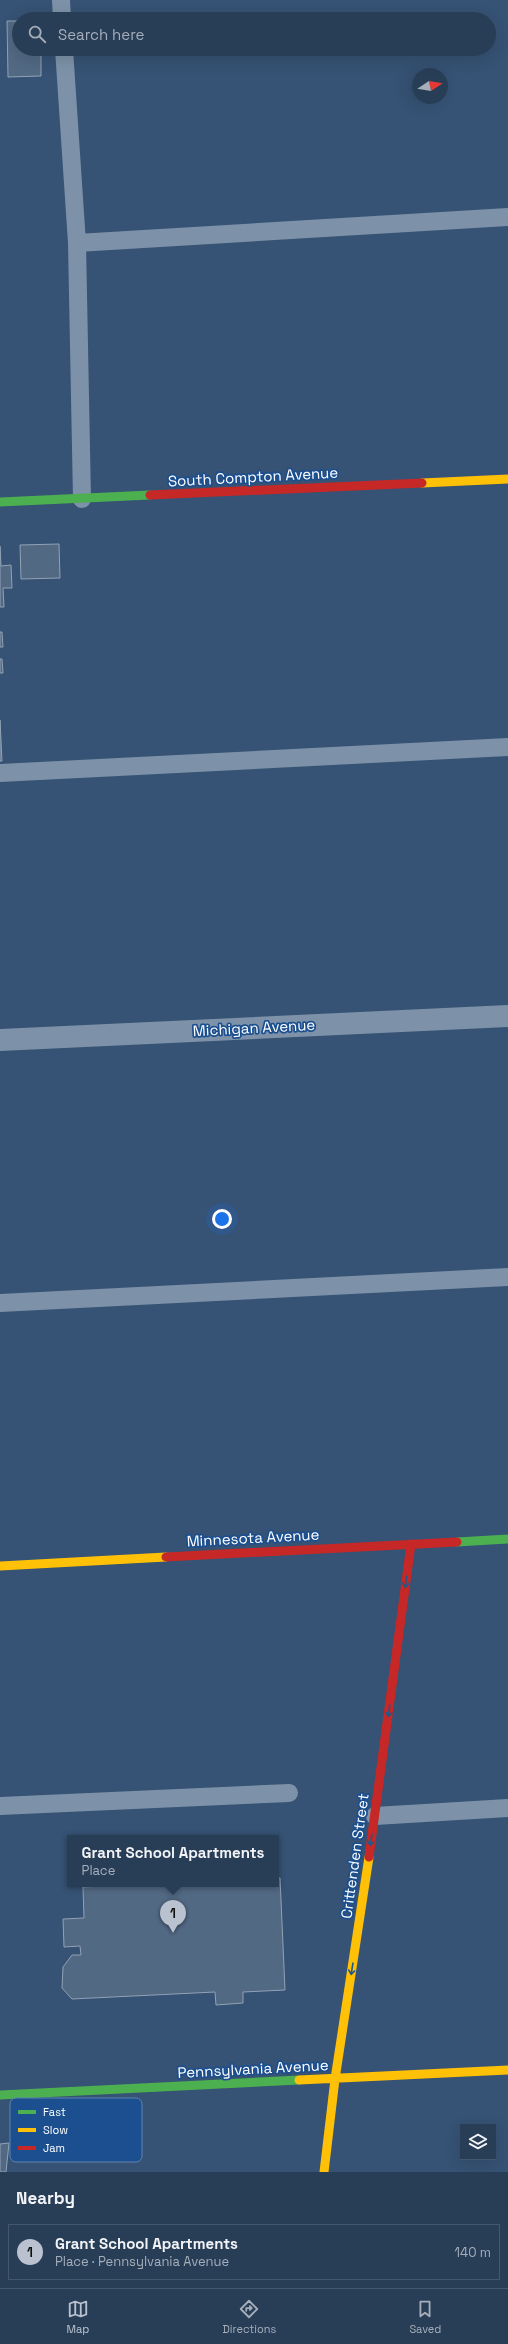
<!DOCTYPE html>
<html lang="en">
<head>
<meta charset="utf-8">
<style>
  :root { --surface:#283e57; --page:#30455d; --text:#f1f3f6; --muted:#a5aeba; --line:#44576d; --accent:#b9c2ce }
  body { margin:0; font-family:"Space Grotesk",sans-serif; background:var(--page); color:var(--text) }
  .controls { position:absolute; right:12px; bottom:12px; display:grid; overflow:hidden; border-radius:0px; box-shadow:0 4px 16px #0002 }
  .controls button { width:36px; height:36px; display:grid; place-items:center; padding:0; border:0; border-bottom:1px solid var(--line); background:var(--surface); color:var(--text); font:20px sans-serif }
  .compass { position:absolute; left:412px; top:68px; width:36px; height:36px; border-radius:50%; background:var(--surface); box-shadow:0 4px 16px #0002; rotate:78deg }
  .you { position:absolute; left:222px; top:1219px; width:14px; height:14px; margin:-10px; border:3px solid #fff; border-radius:50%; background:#1a73e8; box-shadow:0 0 0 6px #1a73e833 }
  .badge { display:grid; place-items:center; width:26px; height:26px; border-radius:50%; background:var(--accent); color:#111; font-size:13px; font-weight:700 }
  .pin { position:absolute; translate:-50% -33px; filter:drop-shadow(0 1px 2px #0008) }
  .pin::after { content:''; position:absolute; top:21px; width:14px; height:12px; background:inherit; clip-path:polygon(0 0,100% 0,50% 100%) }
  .popup { position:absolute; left:67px; top:1835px; width:212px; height:52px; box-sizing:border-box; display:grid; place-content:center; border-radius:0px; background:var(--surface); filter:drop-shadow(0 1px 3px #0005); font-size:13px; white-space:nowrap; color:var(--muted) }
  .popup b { font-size:15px; color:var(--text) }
  .popup::after { content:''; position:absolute; left:50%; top:100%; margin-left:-8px; border:8px solid transparent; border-top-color:var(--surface) }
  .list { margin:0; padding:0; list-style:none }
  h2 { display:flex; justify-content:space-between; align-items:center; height:52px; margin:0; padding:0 16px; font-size:17px }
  h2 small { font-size:13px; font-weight:400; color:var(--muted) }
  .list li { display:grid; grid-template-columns:26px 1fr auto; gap:12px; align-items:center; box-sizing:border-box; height:56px; margin:0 8px 8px; padding:0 8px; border:1px solid var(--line); border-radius:0px }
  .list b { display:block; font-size:15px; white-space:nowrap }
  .list p { margin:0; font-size:13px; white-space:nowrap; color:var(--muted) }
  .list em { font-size:13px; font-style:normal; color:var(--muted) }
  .icon { flex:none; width:22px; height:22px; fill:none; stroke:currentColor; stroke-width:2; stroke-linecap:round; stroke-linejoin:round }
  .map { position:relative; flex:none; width:508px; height:2172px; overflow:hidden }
  .search { position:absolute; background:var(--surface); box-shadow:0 4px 16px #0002; left:12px; right:12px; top:12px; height:44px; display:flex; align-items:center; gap:10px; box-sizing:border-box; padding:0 14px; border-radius:22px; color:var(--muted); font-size:15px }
  .sheet { height:116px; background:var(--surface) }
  nav { display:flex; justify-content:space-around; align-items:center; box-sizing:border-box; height:56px; border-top:1px solid var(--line); background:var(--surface); font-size:11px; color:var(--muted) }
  nav a { display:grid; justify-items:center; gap:2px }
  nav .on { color:var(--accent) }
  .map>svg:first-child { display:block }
  .building { fill:#526984; stroke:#92a2b6 }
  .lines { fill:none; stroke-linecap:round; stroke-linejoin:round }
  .lane { stroke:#7d92a8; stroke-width:18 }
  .street { stroke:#7d92a8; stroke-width:22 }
  .fast { stroke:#4caf50; stroke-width:9 }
  .slow { stroke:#ffc107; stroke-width:9 }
  .jam { stroke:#c62828; stroke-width:9 }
  .oneway { stroke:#205989 }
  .labels { text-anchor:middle; stroke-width:3.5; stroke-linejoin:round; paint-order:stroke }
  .street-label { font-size:15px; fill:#fff; stroke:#1b4f8f }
  .key { fill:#1b4f8f; stroke:#5f84b1; stroke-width:1 }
  .key-label { font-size:11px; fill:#fff }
</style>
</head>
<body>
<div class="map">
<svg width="508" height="2172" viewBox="0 0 508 2172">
  <rect width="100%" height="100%" fill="#365274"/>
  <path class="building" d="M7 21H19V49H41V76L8 77Z
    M59 544 60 578 21 579 20 545Z
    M0 546 1 566 11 565 12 588H3L4 607H0Z
    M0 632H2L3 647H0Z
    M0 659H2L3 673H0Z
    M0 720 2 761H0Z
    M276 1878H280L285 1990 243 1992V2003L216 2005 215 1992 72 1999 62 1988 63 1967 72 1955H81L80 1946 64 1947 63 1919 84 1918 83 1887 156 1884H276Z
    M9 2143 6 2172H0V2144Z"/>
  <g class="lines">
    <path class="lane" d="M61 0 62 19
      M64 49 77 243 82 499
      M77 243 508 217
      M0 773 508 747
      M0 1303 508 1277
      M0 1806 289 1793
      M375 1816 508 1808"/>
    <path class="street" d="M0 1040 508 1016"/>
    <path class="fast" d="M0 502 150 495
      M457 1542 508 1539
      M0 2095 299 2080"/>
    <path class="slow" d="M422 483 508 479
      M0 1566 166 1557
      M299 2080 508 2070
      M324 2172 335 2079 369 1857"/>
    <path class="jam" d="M150 495 422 483
      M166 1557 457 1542
      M369 1857 411 1544"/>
  </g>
  <defs><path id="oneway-shaft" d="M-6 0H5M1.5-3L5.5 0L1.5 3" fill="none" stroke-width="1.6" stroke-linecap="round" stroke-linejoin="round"/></defs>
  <g class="oneway">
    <use href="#oneway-shaft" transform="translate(406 1582) rotate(98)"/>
    <use href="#oneway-shaft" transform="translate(389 1711) rotate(98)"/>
    <use href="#oneway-shaft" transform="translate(371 1840) rotate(99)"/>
    <use href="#oneway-shaft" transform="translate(352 1969) rotate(99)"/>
  </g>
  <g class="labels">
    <g class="street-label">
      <text transform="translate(253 477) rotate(-3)" y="5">South Compton Avenue</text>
      <text transform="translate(254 1028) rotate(-3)" y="5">Michigan Avenue</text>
      <text transform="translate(253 1538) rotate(-3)" y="5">Minnesota Avenue</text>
      <text transform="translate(355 1856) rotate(-82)" y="5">Crittenden Street</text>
      <text transform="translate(253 2069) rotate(-3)" y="5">Pennsylvania Avenue</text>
    </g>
  </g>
  <rect x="10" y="2098" width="132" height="64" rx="6" class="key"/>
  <rect x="18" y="2110" width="18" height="4" fill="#4caf50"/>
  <rect x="18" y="2128" width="18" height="4" fill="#ffc107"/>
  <rect x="18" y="2146" width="18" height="4" fill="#c62828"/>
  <g class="key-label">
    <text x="43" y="2116">Fast</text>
    <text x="43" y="2134">Slow</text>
    <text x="43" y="2152">Jam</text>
  </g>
</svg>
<div class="controls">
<button><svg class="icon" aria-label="layers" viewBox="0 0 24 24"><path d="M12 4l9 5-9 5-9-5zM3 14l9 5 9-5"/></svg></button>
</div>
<svg class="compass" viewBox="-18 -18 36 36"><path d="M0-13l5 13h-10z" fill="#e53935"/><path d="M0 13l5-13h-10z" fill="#a5aeba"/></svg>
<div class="you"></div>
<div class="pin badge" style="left:173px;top:1933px">1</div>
<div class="popup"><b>Grant School Apartments</b>Place</div>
<div class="search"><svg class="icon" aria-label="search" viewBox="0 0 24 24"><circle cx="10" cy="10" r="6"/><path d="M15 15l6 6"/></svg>Search here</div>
</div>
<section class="sheet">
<h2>Nearby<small></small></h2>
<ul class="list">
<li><span class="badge">1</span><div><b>Grant School Apartments</b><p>Place · Pennsylvania Avenue</p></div><em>140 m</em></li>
</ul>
</section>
<nav>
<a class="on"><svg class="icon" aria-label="map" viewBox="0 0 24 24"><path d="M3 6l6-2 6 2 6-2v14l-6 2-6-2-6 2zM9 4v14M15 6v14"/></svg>Map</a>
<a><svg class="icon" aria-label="directions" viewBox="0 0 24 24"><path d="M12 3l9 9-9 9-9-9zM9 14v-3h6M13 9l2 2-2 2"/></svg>Directions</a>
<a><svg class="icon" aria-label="saved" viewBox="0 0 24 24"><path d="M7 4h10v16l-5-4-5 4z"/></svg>Saved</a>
</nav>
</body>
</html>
